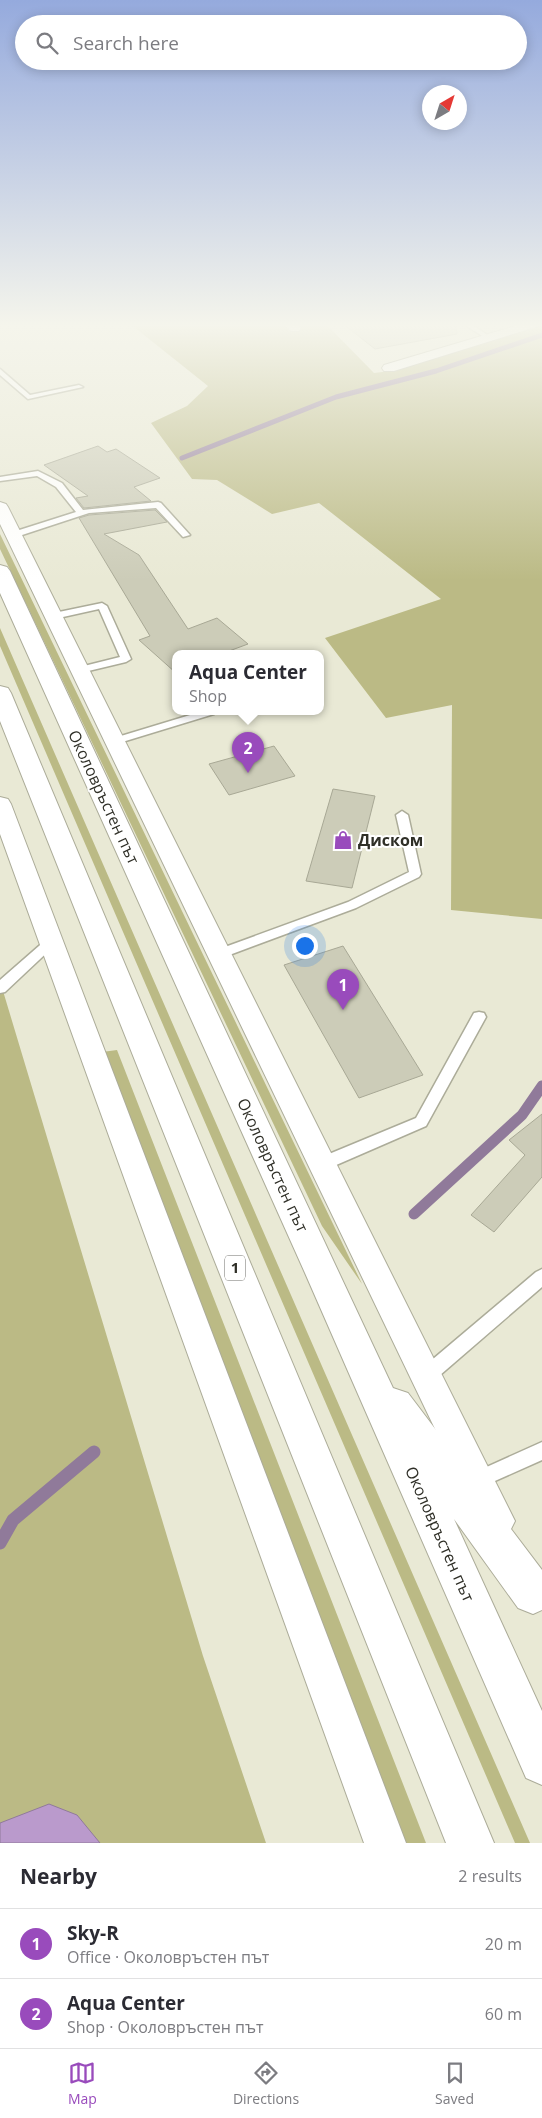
<!DOCTYPE html>
<html lang="en">
<head>
<meta charset="utf-8">
<style>
  :root { --surface:#fff; --page:#f2f2f3; --text:#2b2b33; --muted:#7c7c81; --line:#e1e1e2; --accent:#994bbc }
  body { margin:0; font-family:"Open Sans",sans-serif; background:var(--page); color:var(--text) }
  .compass { position:absolute; left:422px; top:85px; width:45px; height:45px; border-radius:50%; background:var(--surface); box-shadow:0 2px 12px #0003; rotate:39deg }
  .you { position:absolute; left:304px; top:945px; width:18px; height:18px; margin:-12px; border:4px solid #fff; border-radius:50%; background:#1a73e8; box-shadow:0 0 0 8px #1a73e833 }
  .badge { display:grid; place-items:center; width:32px; height:32px; border-radius:50%; background:var(--accent); color:#fff; font-size:16px; font-weight:700 }
  .pin { position:absolute; translate:-50% -41px; filter:drop-shadow(0 1px 2px #0008) }
  .pin::after { content:''; position:absolute; top:26px; width:18px; height:15px; background:inherit; clip-path:polygon(0 0,100% 0,50% 100%) }
  .popup { position:absolute; left:172px; top:650px; width:152px; height:65px; box-sizing:border-box; display:grid; place-content:center; border-radius:10px; background:var(--surface); filter:drop-shadow(0 1px 4px #0005); font-size:16px; white-space:nowrap; color:var(--muted) }
  .popup b { font-size:19px; color:var(--text) }
  .popup::after { content:''; position:absolute; left:50%; top:100%; margin-left:-10px; border:10px solid transparent; border-top-color:var(--surface) }
  .list { margin:0; padding:0; list-style:none }
  h2 { display:flex; justify-content:space-between; align-items:center; height:65px; margin:0; padding:0 20px; font-size:21px }
  h2 small { font-size:16px; font-weight:400; color:var(--muted) }
  .list li { display:grid; grid-template-columns:32px 1fr auto; gap:15px; align-items:center; box-sizing:border-box; height:70px; padding:0 20px; border-top:1px solid var(--line) }
  .list b { display:block; font-size:19px; white-space:nowrap }
  .list p { margin:0; font-size:16px; white-space:nowrap; color:var(--muted) }
  .list em { font-size:16px; font-style:normal; color:var(--muted) }
  .icon { flex:none; width:28px; height:28px; fill:none; stroke:currentColor; stroke-width:2; stroke-linecap:round; stroke-linejoin:round }
  .map { position:relative; flex:none; width:542px; height:1843px; overflow:hidden }
  .search { position:absolute; background:var(--surface); box-shadow:0 2px 12px #0003; left:15px; right:15px; top:15px; height:55px; display:flex; align-items:center; gap:12px; box-sizing:border-box; padding:0 18px; border-radius:28px; color:var(--muted); font-size:19px }
  .sheet { height:205px; background:var(--surface) }
  nav { display:flex; justify-content:space-around; align-items:center; box-sizing:border-box; height:70px; border-top:1px solid var(--line); background:var(--surface); font-size:14px; color:var(--muted) }
  nav a { display:grid; justify-items:center; gap:2px }
  nav .on { color:var(--accent) }
  .map>svg:first-child { display:block }
  .green { fill:#bbba85 }
  .water { fill:#ba9acc; stroke:#907a9a }
  .lines { fill:none; stroke-linecap:round; stroke-linejoin:round }
  .stream-far2 { stroke:#907a9a; stroke-width:5 }
  .stream-far1 { stroke:#907a9a; stroke-width:11 }
  .stream { stroke:#907a9a; stroke-width:13 }
  .building { fill:#ccccb8; stroke:#a8a895 }
  .lane-casing { stroke:#acac99; stroke-width:3 }
  .street-casing { stroke:#acac99; stroke-width:2 }
  .highway-casing { stroke:#acac99; stroke-width:2 }
  .lane { fill:#fff; fill-rule:evenodd }
  .street { fill:#fff; fill-rule:evenodd }
  .highway { fill:#fff; fill-rule:evenodd }
  .labels { text-anchor:middle; stroke-width:4; stroke-linejoin:round; paint-order:stroke }
  .shield { fill:#fff; stroke:#6d6d68; stroke-width:1 }
  .shield-label { font-size:15px; font-weight:bold; fill:#2f2f27 }
  .street-label { font-size:16px; fill:#2f2f27; stroke:#fff }
  .poi-label { font-size:16px; font-weight:bold; fill:#2f2f27; stroke:#fff; text-anchor:start }
</style>
</head>
<body>
<div class="map">
<svg width="542" height="1843" viewBox="0 0 542 1843">
  <rect width="100%" height="100%" fill="#e9e9d5"/>
  <path class="green" d="M129 323H325L374 373 399 370 542 323V919L451 910 452 705 386 718 325 638 441 599 319 503 272 514 217 480 192 479 151 423 187 406 208 386Z
    M0 534 362 1284 322 1226 0 549Z
    M0 628 530 1843H515L0 646Z
    M0 981 203 1656 266 1843H0Z
    M117 1050 426 1843H402L102 1052Z"/>
  <path class="water" d="M49 1804 77 1815 100 1843H0V1823Z"/>
  <g class="lines">
    <path class="stream-far2" d="M182 458 336 397 436 371 542 335"/>
    <path class="stream-far1" d="M414 1214 522 1115 542 1086"/>
    <path class="stream" d="M0 1543 13 1520 94 1452"/>
  </g>
  <path class="building" d="M342 323H456L457 334 375 349Z
    M98 446 107 452 116 449 160 478 134 487 151 501 84 508 76 498 88 496 44 465Z
    M155 510 167 522 104 534 139 555 188 629 217 618 248 644 221 654H176V673L139 640 150 636 79 518 89 515Z
    M274 746 295 776 229 795 209 764Z
    M333 789 375 796 352 888 306 881Z
    M343 946 423 1075 359 1098 284 965Z
    M542 1114V1177L494 1232 471 1215 525 1155 509 1140Z"/>
  <g class="lines">
    <g class="lane-casing">
      <path id="lane" d="M462 323H469L492 338 487 339Z
        M0 369 30 395 79 385 83 387 28 399 0 375Z
        M38 471 62 483 83 510 158 502 161 503 190 535 183 537 156 508 89 513 16 537H10V533L76 512 56 487 37 476 0 481V477Z
        M102 603 107 606 131 659 126 662 80 673 76 672V668L120 657 99 609 54 619 49 616 54 613Z
        M200 712H215L214 714 119 743H111L110 741 111 739Z
        M402 811 408 815 421 874 419 877 356 908 224 957H214L213 954 214 951 348 902 409 872 396 815Z
        M51 937 55 939 57 942 55 945 5 992 0 993V980L47 939Z
        M479 1012 484 1013 486 1017 426 1126 327 1169 322 1170 317 1169 315 1164 317 1159 416 1118 474 1013Z
        M542 1269V1287L432 1382 426 1384 420 1382 418 1376 420 1370 536 1272Z
        M542 1442V1460L477 1489 471 1486 468 1480 471 1474Z"/>
    </g>
    <g class="street-casing">
      <path id="street" d="M282 323H295L301 328 299 331H291Z
        M525 323H542V325L394 371H384L382 368 384 365Z
        M0 502 6 504 8 507 515 1521 509 1533 497 1539 485 1533 0 524Z
        M0 797 8 799 11 804 406 1843H364L0 834Z"/>
    </g>
    <g class="highway-casing">
      <path id="highway" d="M0 565 7 567 10 571 393 1388 408 1393 542 1570V1610L533 1614 518 1608 454 1519 542 1711V1785L526 1778 305 1273 0 593Z
        M0 686 8 688 11 693 494 1843H446L0 721Z"/>
    </g>
    <use href="#lane" class="lane"/>
    <use href="#street" class="street"/>
    <use href="#highway" class="highway"/>
  </g>
  <linearGradient id="sky" x2="0" y2="1"><stop stop-color="#95aadd"/><stop offset="0.56" stop-color="#f5f5ec"/><stop offset="1" stop-color="#f5f5ec" stop-opacity="0"/></linearGradient>
  <rect width="542" height="581" fill="url(#sky)"/>
  <defs>
    <g id="shop-bare" transform="scale(1.5)"><path d="M-5-2.5h2.3a2.7 3.5 0 0 1 5.4 0H5L5.5 6h-11ZM-1.5-2.5h3a1.5 2.3 0 0 0-3 0Z" fill="#994bbc" stroke="#fff" stroke-width="2.5" paint-order="stroke"/></g>
  </defs>
  <g fill-rule="evenodd">
    <use href="#shop-bare" x="343" y="840"/>
  </g>
  <g class="labels">
    <rect class="shield" x="225" y="1255.5" width="20" height="25" rx="4"/>
    <g class="shield-label">
      <text x="235" y="1273">1</text>
    </g>
    <g class="street-label">
      <text transform="translate(104 797) rotate(65)" y="6">Околовръстен път</text>
      <text transform="translate(273 1165) rotate(65)" y="6">Околовръстен път</text>
      <text transform="translate(440 1534) rotate(66)" y="6">Околовръстен път</text>
    </g>
    <g class="poi-label">
      <text x="358" y="846">Диском</text>
    </g>
  </g>
</svg>
<svg class="compass" viewBox="-18 -18 36 36"><path d="M0-13l5 13h-10z" fill="#e53935"/><path d="M0 13l5-13h-10z" fill="#7c7c81"/></svg>
<div class="you"></div>
<div class="pin badge" style="left:343px;top:1010px">1</div>
<div class="pin badge" style="left:248px;top:773px">2</div>
<div class="popup"><b>Aqua Center</b>Shop</div>
<div class="search"><svg class="icon" aria-label="search" viewBox="0 0 24 24"><circle cx="10" cy="10" r="6"/><path d="M15 15l6 6"/></svg>Search here</div>
</div>
<section class="sheet">
<h2>Nearby<small>2 results</small></h2>
<ul class="list">
<li><span class="badge">1</span><div><b>Sky-R</b><p>Office · Околовръстен път</p></div><em>20 m</em></li>
<li><span class="badge">2</span><div><b>Aqua Center</b><p>Shop · Околовръстен път</p></div><em>60 m</em></li>
</ul>
</section>
<nav>
<a class="on"><svg class="icon" aria-label="map" viewBox="0 0 24 24"><path d="M3 6l6-2 6 2 6-2v14l-6 2-6-2-6 2zM9 4v14M15 6v14"/></svg>Map</a>
<a><svg class="icon" aria-label="directions" viewBox="0 0 24 24"><path d="M12 3l9 9-9 9-9-9zM9 14v-3h6M13 9l2 2-2 2"/></svg>Directions</a>
<a><svg class="icon" aria-label="saved" viewBox="0 0 24 24"><path d="M7 4h10v16l-5-4-5 4z"/></svg>Saved</a>
</nav>
</body>
</html>
